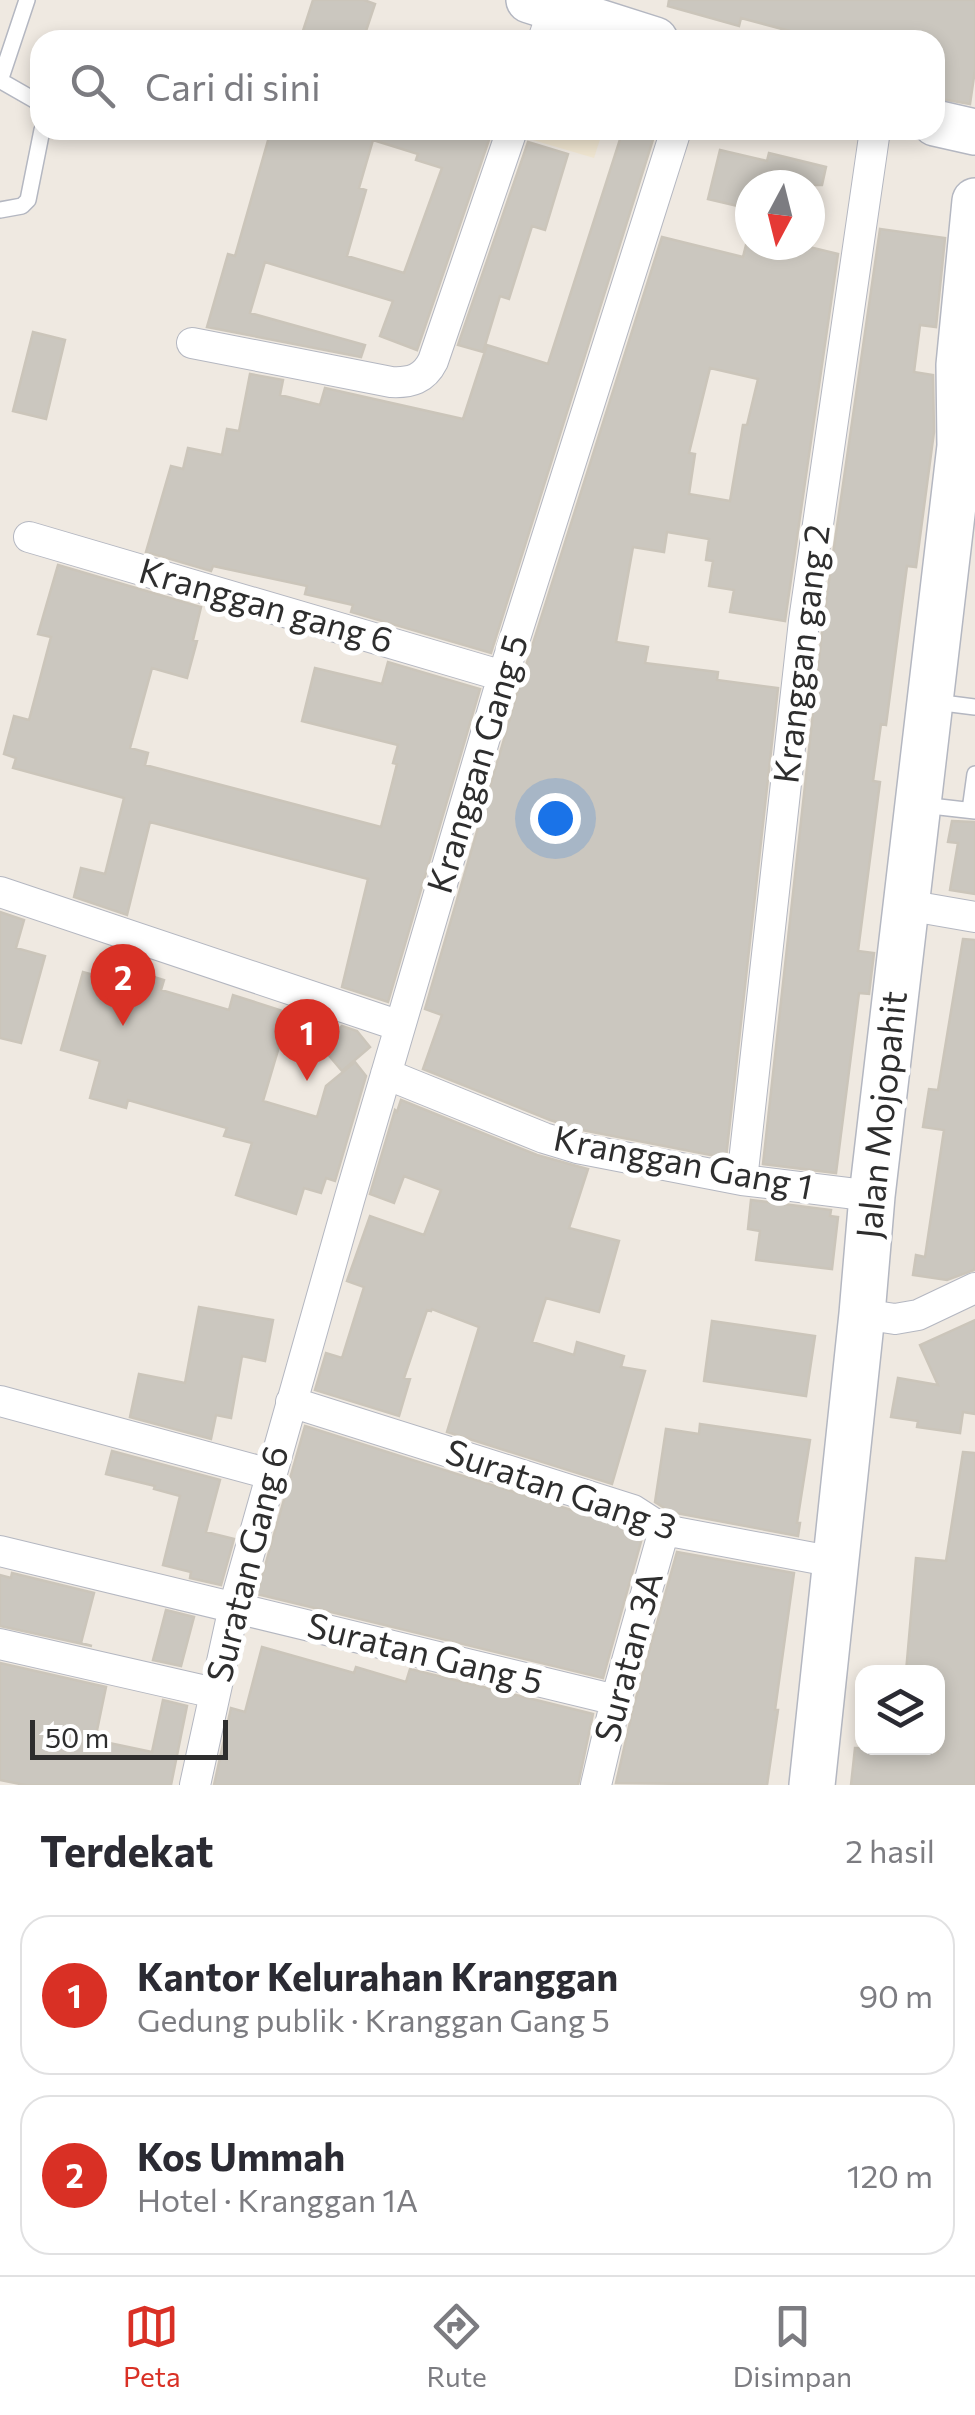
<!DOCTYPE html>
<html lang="id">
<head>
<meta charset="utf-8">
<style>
  :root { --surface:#fff; --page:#f7f7f7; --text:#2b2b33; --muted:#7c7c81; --line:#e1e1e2; --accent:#d93025 }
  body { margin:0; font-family:Commissioner,sans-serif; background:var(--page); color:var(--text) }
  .controls { position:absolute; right:30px; bottom:30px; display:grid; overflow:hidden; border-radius:20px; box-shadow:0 5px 15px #0003 }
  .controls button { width:90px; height:90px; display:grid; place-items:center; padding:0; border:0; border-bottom:2px solid var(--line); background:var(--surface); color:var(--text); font:50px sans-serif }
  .compass { position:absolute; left:735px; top:170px; width:90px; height:90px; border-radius:50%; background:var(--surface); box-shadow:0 5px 15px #0003; rotate:187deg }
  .scale { position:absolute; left:30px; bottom:25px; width:198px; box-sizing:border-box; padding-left:10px; border:5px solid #2e2e2e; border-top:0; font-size:28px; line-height:35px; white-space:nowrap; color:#2e2e2e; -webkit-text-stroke:8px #fff; paint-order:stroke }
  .you { position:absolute; left:555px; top:818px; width:35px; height:35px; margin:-25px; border:8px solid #fff; border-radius:50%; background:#1a73e8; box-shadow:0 0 0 15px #1a73e833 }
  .badge { display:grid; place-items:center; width:65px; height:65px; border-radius:50%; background:var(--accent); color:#fff; font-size:32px; font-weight:700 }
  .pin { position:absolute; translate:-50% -82px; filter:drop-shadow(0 2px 5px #0008) }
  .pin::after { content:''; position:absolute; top:52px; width:35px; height:30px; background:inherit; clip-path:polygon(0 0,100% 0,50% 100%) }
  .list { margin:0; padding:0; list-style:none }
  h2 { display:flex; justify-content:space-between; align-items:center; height:130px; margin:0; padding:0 40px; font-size:42px }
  h2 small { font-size:32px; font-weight:400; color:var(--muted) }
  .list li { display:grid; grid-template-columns:65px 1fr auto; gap:30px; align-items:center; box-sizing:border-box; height:160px; margin:0 20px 20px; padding:0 20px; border:2px solid var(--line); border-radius:30px }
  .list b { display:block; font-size:38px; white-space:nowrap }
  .list p { margin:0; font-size:32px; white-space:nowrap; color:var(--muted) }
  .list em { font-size:32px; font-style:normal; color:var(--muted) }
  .icon { flex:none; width:55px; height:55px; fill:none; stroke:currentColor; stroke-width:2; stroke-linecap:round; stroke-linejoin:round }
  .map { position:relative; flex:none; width:975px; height:1785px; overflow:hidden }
  .search { position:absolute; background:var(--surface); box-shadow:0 5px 15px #0003; left:30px; right:30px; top:30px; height:110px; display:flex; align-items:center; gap:25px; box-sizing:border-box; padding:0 35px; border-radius:30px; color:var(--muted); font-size:38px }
  .sheet { height:490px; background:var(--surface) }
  nav { display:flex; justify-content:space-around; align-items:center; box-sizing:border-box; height:140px; border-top:2px solid var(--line); background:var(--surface); font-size:28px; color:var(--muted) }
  nav a { display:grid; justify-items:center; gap:5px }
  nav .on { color:var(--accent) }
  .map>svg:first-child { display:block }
  .education { fill:#f0e6d1 }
  .building { fill:#cbc7bf; stroke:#cbc5ba; stroke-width:2.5; fill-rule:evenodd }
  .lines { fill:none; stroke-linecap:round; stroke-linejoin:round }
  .service-casing { stroke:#b4b7c1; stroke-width:18 }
  .minor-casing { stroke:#b4b7c1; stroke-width:32 }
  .secondary-casing { stroke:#b4b7c1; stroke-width:48 }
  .service { stroke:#fff; stroke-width:15 }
  .minor { stroke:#fff; stroke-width:30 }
  .secondary { stroke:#fff; stroke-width:45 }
  .labels { text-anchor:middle; stroke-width:10; stroke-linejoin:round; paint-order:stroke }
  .street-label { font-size:35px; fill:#2e2e2e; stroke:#fff }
</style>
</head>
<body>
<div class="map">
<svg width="975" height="1785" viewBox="0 0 975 1785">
  <rect width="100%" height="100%" fill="#efe9e1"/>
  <path class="education" d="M528 130H603L594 158 526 138Z"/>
  <path class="building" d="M313 0H364L375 4 363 40H300Z
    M669 0H975V70L970 104 935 98V39L881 31 879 40H795L797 33 741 18 739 26 668 6Z
    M271 130H478L491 134 417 350 380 336 393 301 265 262 250 313 365 345 361 357 207 327 228 254 235 256ZM373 140 418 154 416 160 442 168 404 273 347 256 366 190 359 188Z
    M623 130H656L491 653 351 612 353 605 305 594 307 586 213 566 211 571 146 552 171 466 183 469 188 448 222 455 227 429 239 431 250 374 283 380 280 395 320 405 325 388 463 419 487 345 548 364Z
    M528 142 568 154 545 230 532 226 509 299 500 296 483 352 458 345Z
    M720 150 767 161 769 153 826 167 822 185H750V209L708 199Z
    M880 229 945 238 936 327 920 325 914 372 933 375 934 432 916 567 907 566 886 725 881 724 873 781 880 782 858 951 874 953 869 994 859 993 836 1173 763 1164 823 623Z
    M662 237 743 257 746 245H801L838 254 785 621 730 612 734 590 709 586 713 561 706 560 709 539 667 532 664 552 633 547 616 642 648 647 645 663 718 672 717 680 778 688 726 1158 582 1130 550 1120 423 1069 442 1015 425 1009 521 681ZM710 368 758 379 747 425H743L730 501 689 494 695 454 689 453Z
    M33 332 65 340 46 419 13 411Z
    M58 565 201 607 193 640 197 641 187 678 152 668 130 748 148 753 145 765 381 827 397 764 393 763 398 745 302 721 315 668 382 684 388 662 480 689 388 1002 342 987 368 879 150 822 127 915 74 897 81 868 105 874 124 798 13 768 16 758 4 754 14 716 29 720 51 637 38 634Z
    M952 821 975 822V894L950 890 958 843 948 842Z
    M0 912 24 920 16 948 45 956 21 1043 0 1038Z
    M963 939 975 940V1267L974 1270 947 1280 913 1275 916 1255 925 1257 944 1130 923 1127 929 1089 938 1090Z
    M128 969 164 980 161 990 229 1010 233 995 289 1013 263 1101 317 1117 326 1086 355 1062 366 1076 335 1181 326 1178 321 1193 304 1188 296 1214 236 1195 252 1143 224 1136 227 1128 128 1100 126 1108 90 1098 100 1061 61 1050 83 972 123 983Z
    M342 1026 357 1031 370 1047 342 1071 320 1045Z
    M401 1100 537 1155 588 1169 569 1228 619 1241 599 1312 546 1298 532 1342 574 1355 577 1342 624 1356 621 1367 645 1371 612 1484 447 1432 479 1327 432 1309 431 1311 427 1310 404 1378 410 1379 399 1416 315 1390 326 1353 342 1358 364 1287 347 1281 370 1216 424 1235 441 1190 404 1176 394 1203 370 1194 395 1110 397 1112Z
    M751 1200 831 1210 830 1216 838 1217 832 1269 756 1260 760 1231 748 1229Z
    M199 1307 273 1320 265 1361 242 1356 231 1418 216 1415 211 1439 130 1417 139 1374 185 1383Z
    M975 1320V1414L963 1412 960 1433 917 1427 918 1421 891 1417 898 1378 938 1385 920 1345Z
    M712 1321 815 1336 806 1396 704 1381Z
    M700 1424 810 1440 797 1523H800L798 1536 671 1512 655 1502 666 1429 699 1434Z
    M305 1426 625 1527 642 1538 603 1678 257 1594Z
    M112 1451 220 1480 206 1532 234 1539 221 1585 190 1578 191 1572 163 1565 180 1496 154 1489 155 1486 106 1474Z
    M963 1452 975 1453V1785H851L855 1748H901L938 1752V1672H906L916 1558 946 1561Z
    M677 1552 794 1573 775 1710H778L767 1785 616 1783 634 1705Z
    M12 1573 94 1593 81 1643 92 1646 0 1626V1575L11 1578Z
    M166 1610 194 1617 181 1666 153 1660Z
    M262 1647 354 1673 356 1667 406 1682 410 1669 593 1714 578 1785H214L231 1708 245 1712Z
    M0 1663 106 1687 95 1740 152 1752 163 1700 187 1706 171 1785H25L0 1780Z"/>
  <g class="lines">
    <g class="service-casing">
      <path id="service" d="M0 81 27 0
        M1 81 36 101 40 107
        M0 210 22 206 28 200 42 130
        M935 702 975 707
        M922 805 975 811
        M970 810 975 774"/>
    </g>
    <g class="minor-casing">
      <path id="minor" d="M543 40 554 8
        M192 343 391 382C411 383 424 379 433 361L512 130
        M29 537 503 676
        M0 892 400 1026
        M906 905 975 917
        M386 1074 544 1138 577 1148 742 1180 872 1196
        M742 1180 804 621 875 130
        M862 1314 895 1319 918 1315 975 1288
        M0 1401 270 1474
        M291 1402 633 1510 664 1530 835 1562
        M0 1551 616 1700
        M0 1644 215 1693
        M195 1785 234 1607 350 1197 503 676 676 130
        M596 1785 616 1700 664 1530"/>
    </g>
    <g class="secondary-casing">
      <path id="secondary" d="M529 0 655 40
        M935 123 975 132
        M812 1785 862 1314 872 1196 960 446 959 365 975 201"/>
    </g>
    <use href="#service" class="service"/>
    <use href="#minor" class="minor"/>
    <use href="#secondary" class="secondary"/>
  </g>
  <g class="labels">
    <g class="street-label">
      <text transform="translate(266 606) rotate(16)" y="12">Kranggan gang 6</text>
      <text transform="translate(802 654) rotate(-83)" y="12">Kranggan gang 2</text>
      <text transform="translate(478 764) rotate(-73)" y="12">Kranggan Gang 5</text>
      <text transform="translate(882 1115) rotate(-84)" y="12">Jalan Mojopahit</text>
      <text transform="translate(683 1163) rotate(11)" y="12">Kranggan Gang 1</text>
      <text transform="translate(561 1490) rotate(19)" y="12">Suratan Gang 3</text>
      <text transform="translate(248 1564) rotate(-76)" y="12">Suratan Gang 6</text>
      <text transform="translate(425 1654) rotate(14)" y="12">Suratan Gang 5</text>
      <text transform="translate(629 1657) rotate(-75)" y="12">Suratan 3A</text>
    </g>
  </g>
</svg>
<div class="controls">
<button><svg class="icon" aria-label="layers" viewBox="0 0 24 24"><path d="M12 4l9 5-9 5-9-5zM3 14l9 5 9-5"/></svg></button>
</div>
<svg class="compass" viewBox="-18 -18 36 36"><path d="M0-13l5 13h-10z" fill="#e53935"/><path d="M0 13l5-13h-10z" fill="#7c7c81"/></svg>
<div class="scale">50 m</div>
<div class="you"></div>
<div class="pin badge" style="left:307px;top:1081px">1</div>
<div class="pin badge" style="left:123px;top:1026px">2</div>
<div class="search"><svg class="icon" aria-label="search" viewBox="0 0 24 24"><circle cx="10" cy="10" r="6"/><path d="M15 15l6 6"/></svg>Cari di sini</div>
</div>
<section class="sheet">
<h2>Terdekat<small>2 hasil</small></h2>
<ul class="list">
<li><span class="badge">1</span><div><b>Kantor Kelurahan Kranggan</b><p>Gedung publik · Kranggan Gang 5</p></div><em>90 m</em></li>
<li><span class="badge">2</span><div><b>Kos Ummah</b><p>Hotel · Kranggan 1A</p></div><em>120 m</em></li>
</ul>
</section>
<nav>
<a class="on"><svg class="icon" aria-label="map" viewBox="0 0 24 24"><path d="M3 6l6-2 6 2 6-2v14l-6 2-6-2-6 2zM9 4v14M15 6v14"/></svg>Peta</a>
<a><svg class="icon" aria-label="directions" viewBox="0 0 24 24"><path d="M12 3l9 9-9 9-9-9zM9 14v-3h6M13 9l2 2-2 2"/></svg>Rute</a>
<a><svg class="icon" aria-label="saved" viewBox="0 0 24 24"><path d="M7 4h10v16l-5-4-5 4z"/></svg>Disimpan</a>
</nav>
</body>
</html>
